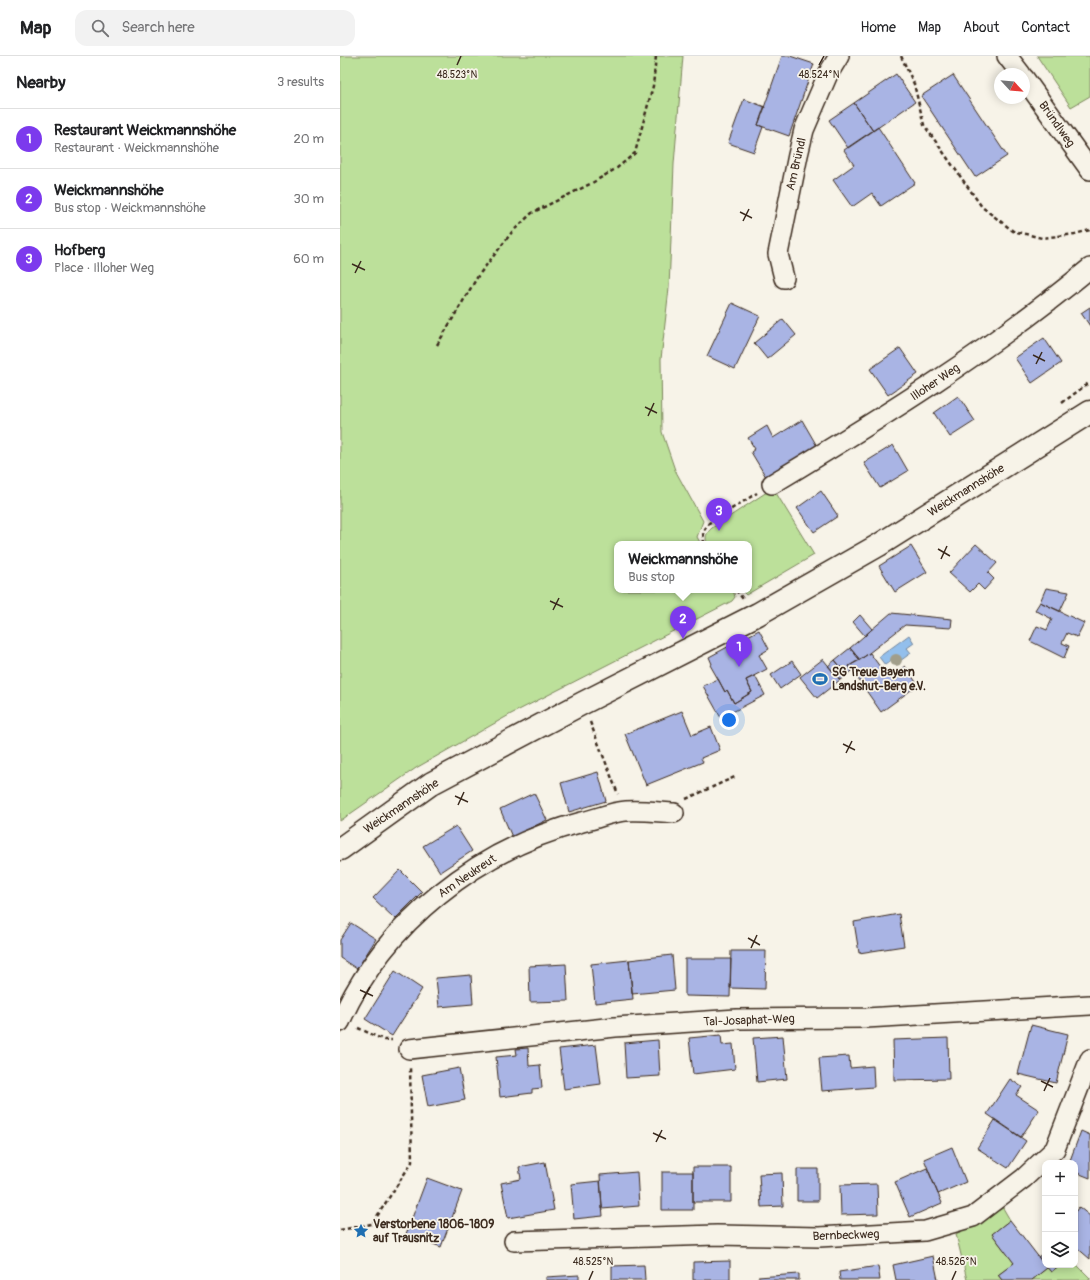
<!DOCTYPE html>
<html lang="en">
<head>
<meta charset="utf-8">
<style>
  :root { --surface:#fff; --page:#f2f2f2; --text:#202124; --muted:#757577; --line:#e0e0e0; --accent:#7c3aed }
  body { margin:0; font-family:Pangolin,sans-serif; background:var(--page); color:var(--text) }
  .controls { position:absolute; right:12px; bottom:12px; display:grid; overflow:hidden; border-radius:8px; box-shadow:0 2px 10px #0003 }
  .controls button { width:36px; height:36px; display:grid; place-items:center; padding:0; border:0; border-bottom:1px solid var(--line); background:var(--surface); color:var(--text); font:20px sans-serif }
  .compass { position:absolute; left:654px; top:12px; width:36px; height:36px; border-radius:50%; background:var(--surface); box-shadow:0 2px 10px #0003; rotate:116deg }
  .you { position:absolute; left:389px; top:664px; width:14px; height:14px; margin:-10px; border:3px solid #fff; border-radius:50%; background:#1a73e8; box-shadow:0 0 0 6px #1a73e833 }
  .badge { display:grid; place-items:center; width:26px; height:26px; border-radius:50%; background:var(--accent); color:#fff; font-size:13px; font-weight:700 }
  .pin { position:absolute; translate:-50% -33px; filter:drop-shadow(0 1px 2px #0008) }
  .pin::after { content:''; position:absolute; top:21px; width:14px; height:12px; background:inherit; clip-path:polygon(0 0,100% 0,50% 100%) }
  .popup { position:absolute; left:274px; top:485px; width:138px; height:52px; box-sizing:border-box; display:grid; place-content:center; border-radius:8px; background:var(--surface); filter:drop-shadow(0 1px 3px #0005); font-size:13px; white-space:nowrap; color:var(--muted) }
  .popup b { font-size:15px; color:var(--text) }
  .popup::after { content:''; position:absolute; left:50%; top:100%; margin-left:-8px; border:8px solid transparent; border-top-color:var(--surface) }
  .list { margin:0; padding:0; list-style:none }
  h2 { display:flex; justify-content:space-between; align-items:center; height:52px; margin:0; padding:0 16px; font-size:17px }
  h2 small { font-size:13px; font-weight:400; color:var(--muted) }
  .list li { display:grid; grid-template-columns:26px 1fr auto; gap:12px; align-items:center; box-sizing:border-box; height:60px; padding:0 16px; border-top:1px solid var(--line) }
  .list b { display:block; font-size:15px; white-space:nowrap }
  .list p { margin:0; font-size:13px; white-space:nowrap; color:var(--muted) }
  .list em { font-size:13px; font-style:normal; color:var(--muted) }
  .icon { flex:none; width:22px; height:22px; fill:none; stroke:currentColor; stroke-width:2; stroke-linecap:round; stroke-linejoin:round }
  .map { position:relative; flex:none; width:750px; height:1224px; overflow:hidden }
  header { display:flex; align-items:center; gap:24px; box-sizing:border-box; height:56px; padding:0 20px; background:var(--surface); border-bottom:1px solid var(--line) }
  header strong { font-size:19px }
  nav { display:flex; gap:22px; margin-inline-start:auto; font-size:14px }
  .search { width:280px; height:36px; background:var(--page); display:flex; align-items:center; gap:10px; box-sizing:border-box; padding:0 14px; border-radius:12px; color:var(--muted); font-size:15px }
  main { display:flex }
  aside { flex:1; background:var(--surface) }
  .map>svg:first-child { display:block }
  .green { fill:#bce09a; stroke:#7c855c }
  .water { fill:#93bfec; stroke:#70839a }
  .building { fill:#a9b4e4; stroke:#3b2a1e }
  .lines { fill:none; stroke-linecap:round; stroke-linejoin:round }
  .street-casing { stroke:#3b2a1e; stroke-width:22 }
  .secondary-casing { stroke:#3b2a1e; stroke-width:25 }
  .path { stroke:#3b2a1e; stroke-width:2.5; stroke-dasharray:4 3; stroke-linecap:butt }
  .street { stroke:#f7f3e8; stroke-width:19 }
  .secondary { stroke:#f7f3e8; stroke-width:22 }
  .tree { fill:#a19e8a }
  .ticks { fill:none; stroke:#3b2a1e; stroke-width:1.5 }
  .labels { text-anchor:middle; stroke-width:3.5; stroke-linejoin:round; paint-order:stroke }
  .street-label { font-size:12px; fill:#3b2a1e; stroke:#f7f3e8 }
  .poi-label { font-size:12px; font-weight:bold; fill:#3b2a1e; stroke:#f7f3e8; text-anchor:start }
  .ticks-label { font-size:10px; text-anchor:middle; fill:#3b2a1e; stroke:#f7f3e8; stroke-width:3.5; stroke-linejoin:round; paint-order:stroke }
</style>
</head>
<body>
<header>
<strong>Map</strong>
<div class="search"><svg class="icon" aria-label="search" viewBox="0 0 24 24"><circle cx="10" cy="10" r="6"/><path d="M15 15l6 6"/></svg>Search here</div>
<nav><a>Home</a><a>Map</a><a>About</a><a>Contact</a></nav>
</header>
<main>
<aside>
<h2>Nearby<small>3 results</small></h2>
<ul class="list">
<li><span class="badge">1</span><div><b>Restaurant Weickmannshöhe</b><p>Restaurant · Weickmannshöhe</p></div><em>20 m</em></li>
<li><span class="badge">2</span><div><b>Weickmannshöhe</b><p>Bus stop · Weickmannshöhe</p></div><em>30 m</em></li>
<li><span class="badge">3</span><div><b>Hofberg</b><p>Place · Illoher Weg</p></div><em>60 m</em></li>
</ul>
</aside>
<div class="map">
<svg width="750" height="1224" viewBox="0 0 750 1224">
  <rect width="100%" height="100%" fill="#f7f3e8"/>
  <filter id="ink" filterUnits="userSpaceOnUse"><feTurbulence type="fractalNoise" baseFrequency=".025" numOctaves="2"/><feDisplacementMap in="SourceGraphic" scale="8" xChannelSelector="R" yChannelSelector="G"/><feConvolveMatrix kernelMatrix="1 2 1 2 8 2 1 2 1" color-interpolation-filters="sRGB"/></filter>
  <g filter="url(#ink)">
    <path class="green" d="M0 0H343L334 108 329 232 321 303 322 376 335 414 363 465 357 481 361 488H277V534H393L395 541 392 545 171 658 76 712 0 765Z
      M697 0H750V40L731 51Z
      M433 432 474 499 406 539 401 534H409V488H367C365 481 366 477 372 472Z
      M663 1152 670 1164 652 1178 674 1207 658 1219 662 1224H627L616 1178Z
      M735 1207 750 1222V1224H692L707 1212 711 1216 720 1209H735Z"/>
    <path class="water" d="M569 579 574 587 567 592 571 597 560 605 556 601 545 609 539 601Z"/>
    <path class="building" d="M442 0H450L474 8 449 80 418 69Z
      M556 18 575 46 533 75 514 47Z
      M613 19 667 100 635 121 581 40Z
      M404 43 425 51 418 69 423 71 414 96 388 87Z
      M514 47 533 75 508 92 489 64Z
      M538 71 575 127 541 150 532 137 512 151 493 124 514 109 504 94Z
      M392 247 420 260 395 313 367 300Z
      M750 251V270L741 257Z
      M443 263 456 279 427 303 414 287Z
      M704 282 721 307 692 327 675 302Z
      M560 292 578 318 548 339 530 313Z
      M618 340 635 365 610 381 594 357Z
      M462 364 477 390 426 421 411 396 415 393 408 382 427 370 433 382Z
      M553 389 568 415 540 432 524 407Z
      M481 435 498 460 474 476 457 452Z
      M636 488 657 507 648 517 654 523 644 534 638 528 630 536 609 517Z
      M571 490 587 516 555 536 539 510Z
      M706 532 729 536 720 555 700 546Z
      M700 546 744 567 737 581 727 577 722 587 729 590 724 602 690 585 697 570 707 574 712 563 695 554Z
      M551 557 612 563 611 572 565 569 520 604 510 592Z
      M520 559 532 573 525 580 513 566Z
      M419 574 429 593 419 599 427 613 406 624 412 636 394 647 387 634 385 636 378 623 370 609 372 608 369 601Z
      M510 592 520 604 509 610 512 614 507 619 495 604Z
      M530 597 548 622 565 610 578 629 541 656 509 610Z
      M483 603 500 624 477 642 460 621Z
      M495 604 507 619 500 624 488 610Z
      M452 605 461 618 440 633 431 619Z
      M415 620 425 639 381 662 363 630 378 623 385 636 387 634 394 647 412 636 406 624Z
      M342 655 352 679 371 671 380 694 361 702 363 706 306 729 285 678Z
      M258 716 266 745 229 756 221 727Z
      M194 737 207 764 172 781 160 753Z
      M116 770 132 795 100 816 83 790Z
      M60 814 82 836 55 863 33 842Z
      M559 858 564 890 519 897 514 866Z
      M11 867 36 883 17 913 0 902V884Z
      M391 895H426L425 933 390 932Z
      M332 899 335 934 292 938 289 904Z
      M345 903H391L390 941 345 940Z
      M289 904 293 943 255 947 251 908Z
      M226 908 228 945 190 946 189 910Z
      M55 915 82 933 52 980 25 963Z
      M131 919 133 948 99 951 96 922Z
      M691 969 728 978 716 1027 678 1018Z
      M381 979 382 989 393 988 395 1013 353 1018 349 982Z
      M443 980 447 1023 417 1026 413 982Z
      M608 982 609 1023 554 1024 553 984Z
      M318 984 320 1020 286 1022 284 987Z
      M256 989 261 1028 224 1033 219 993Z
      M188 992 189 1010 200 1009 202 1032 192 1033V1037L160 1041 156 1001 177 999 176 993Z
      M509 1000 510 1012 533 1010 534 1031 482 1035 479 1002Z
      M119 1012 125 1044 88 1051 82 1019Z
      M670 1023 682 1031 676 1039 699 1054 681 1081 647 1058Z
      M655 1064 686 1085 668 1112 637 1092Z
      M741 1075 750 1079V1122L735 1116V1107H729Z
      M612 1091 626 1126 598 1138 584 1103Z
      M205 1106 214 1154 168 1162 161 1127 181 1123 179 1111Z
      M353 1111H391V1146H353Z
      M587 1112 602 1147 570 1161 555 1126Z
      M457 1113H478V1145H457Z
      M297 1116 299 1150 262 1153 260 1119Z
      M322 1116H353V1154H322Z
      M442 1117 443 1150 421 1151 419 1118Z
      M87 1122 122 1135 101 1191 66 1178Z
      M260 1125 263 1160 234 1163 231 1128Z
      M537 1128 538 1158 501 1159 500 1129Z
      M739 1151 750 1160V1203L735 1190V1156Z
      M670 1164 707 1212 692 1224H662L658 1219 674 1207 652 1178Z
      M705 1196V1209H720L711 1216 698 1201Z
      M593 1200 598 1224H556L553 1209Z
      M390 1205V1224H353V1206Z
      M304 1209 305 1224H272V1210Z
      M538 1210 540 1224H500L499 1216Z
      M459 1218V1224H418V1221Z
      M239 1219V1224H206V1221Z"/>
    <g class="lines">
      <g class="street-casing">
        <path id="street" d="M667 0 681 18
          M684 22 750 114
          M444 222 438 198 458 99 464 74 488 18 499 0
          M432 428C542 362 651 294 750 212
          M0 966C44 866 138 793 242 766 256 763 271 756 286 755 302 754 318 756 334 757
          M69 993 275 971 397 963 526 962 750 949
          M174 1185 377 1179 479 1181 585 1175 633 1161 684 1122 715 1093 750 1003"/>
      </g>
      <g class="secondary-casing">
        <path id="secondary" d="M0 793 92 727 243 647 418 558 539 489 750 356"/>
      </g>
      <path class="path" d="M561 0 574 28 584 69 642 151 673 175 702 182 735 178 750 174
        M97 289 138 220 172 176 192 157 252 127 277 112 295 97 313 30 316 0
        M722 347 750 326
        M364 488 363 476 369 467 417 437
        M396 534 403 543
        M250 666 278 738
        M346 743 397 720
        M18 972 44 984H52
        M0 1174 32 1168 72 1106 70 1011"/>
      <use href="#street" class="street"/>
      <use href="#secondary" class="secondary"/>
    </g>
    <circle class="tree" cx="556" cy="604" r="6"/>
  </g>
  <path class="ticks" d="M117 9 121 0M479 9 484 0M400 156 412 162M403 165 409 153M12 208 25 214M15 217 21 205M693 299 705 305M696 308 702 296M305 351 317 357M308 360 314 347M598 493 610 500M601 503 607 490M210 545 223 551M213 554 219 542M503 688 515 694M506 697 512 685M115 740 128 746M118 749 124 736M408 882 420 889M411 892 417 879M20 934 33 940M23 943 30 931M701 1025 713 1031M704 1035 710 1022M313 1077 326 1083M316 1086 322 1074M249 1224 253 1215M612 1224 616 1215"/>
  <defs>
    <g id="stadium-bare" transform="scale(1.2)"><path d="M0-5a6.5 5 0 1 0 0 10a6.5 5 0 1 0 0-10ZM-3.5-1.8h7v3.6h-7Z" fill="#1f6fb2" stroke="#f7f3e8" stroke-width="2.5" paint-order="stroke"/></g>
    <g id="sight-bare" transform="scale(1.2)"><path d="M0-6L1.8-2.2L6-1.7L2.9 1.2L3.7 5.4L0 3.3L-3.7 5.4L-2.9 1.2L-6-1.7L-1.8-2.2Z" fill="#1f6fb2" stroke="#f7f3e8" stroke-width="2.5" paint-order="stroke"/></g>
  </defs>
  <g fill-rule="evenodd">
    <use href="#stadium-bare" x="480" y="623"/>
    <use href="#sight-bare" x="21" y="1175"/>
  </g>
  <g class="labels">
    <g class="street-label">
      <text transform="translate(717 68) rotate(55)" y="4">Bründlweg</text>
      <text transform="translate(456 108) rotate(-77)" y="4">Am Bründl</text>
      <text transform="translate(595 326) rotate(-34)" y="4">Illoher Weg</text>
      <text transform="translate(626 434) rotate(-32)" y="4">Weickmannshöhe</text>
      <text transform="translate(61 750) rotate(-34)" y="4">Weickmannshöhe</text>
      <text transform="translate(127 820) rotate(-34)" y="4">Am Neukreut</text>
      <text transform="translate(409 964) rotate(-2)" y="4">Tal-Josaphat-Weg</text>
      <text transform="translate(506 1179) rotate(-2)" y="4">Bernbeckweg</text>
    </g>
    <g class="poi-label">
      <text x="492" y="620">SG Treue Bayern<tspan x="492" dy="14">Landshut-Berg e.V.</tspan></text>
      <text x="33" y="1172">Verstorbene 1806-1809<tspan x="33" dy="14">auf Trausnitz</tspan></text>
    </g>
  </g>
  <g class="ticks-label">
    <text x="117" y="22">48.523°N</text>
    <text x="479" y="22">48.524°N</text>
    <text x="253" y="1209">48.525°N</text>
    <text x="616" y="1209">48.526°N</text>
  </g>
</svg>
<div class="controls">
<button>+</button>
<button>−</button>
<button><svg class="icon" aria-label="layers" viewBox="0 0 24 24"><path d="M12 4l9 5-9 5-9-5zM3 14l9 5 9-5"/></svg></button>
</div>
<svg class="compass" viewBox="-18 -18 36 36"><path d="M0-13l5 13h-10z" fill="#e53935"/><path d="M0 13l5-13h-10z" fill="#757577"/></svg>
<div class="you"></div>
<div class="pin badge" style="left:399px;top:611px">1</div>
<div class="pin badge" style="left:343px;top:583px">2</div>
<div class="popup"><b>Weickmannshöhe</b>Bus stop</div>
<div class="pin badge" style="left:379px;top:475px">3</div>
</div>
</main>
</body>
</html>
